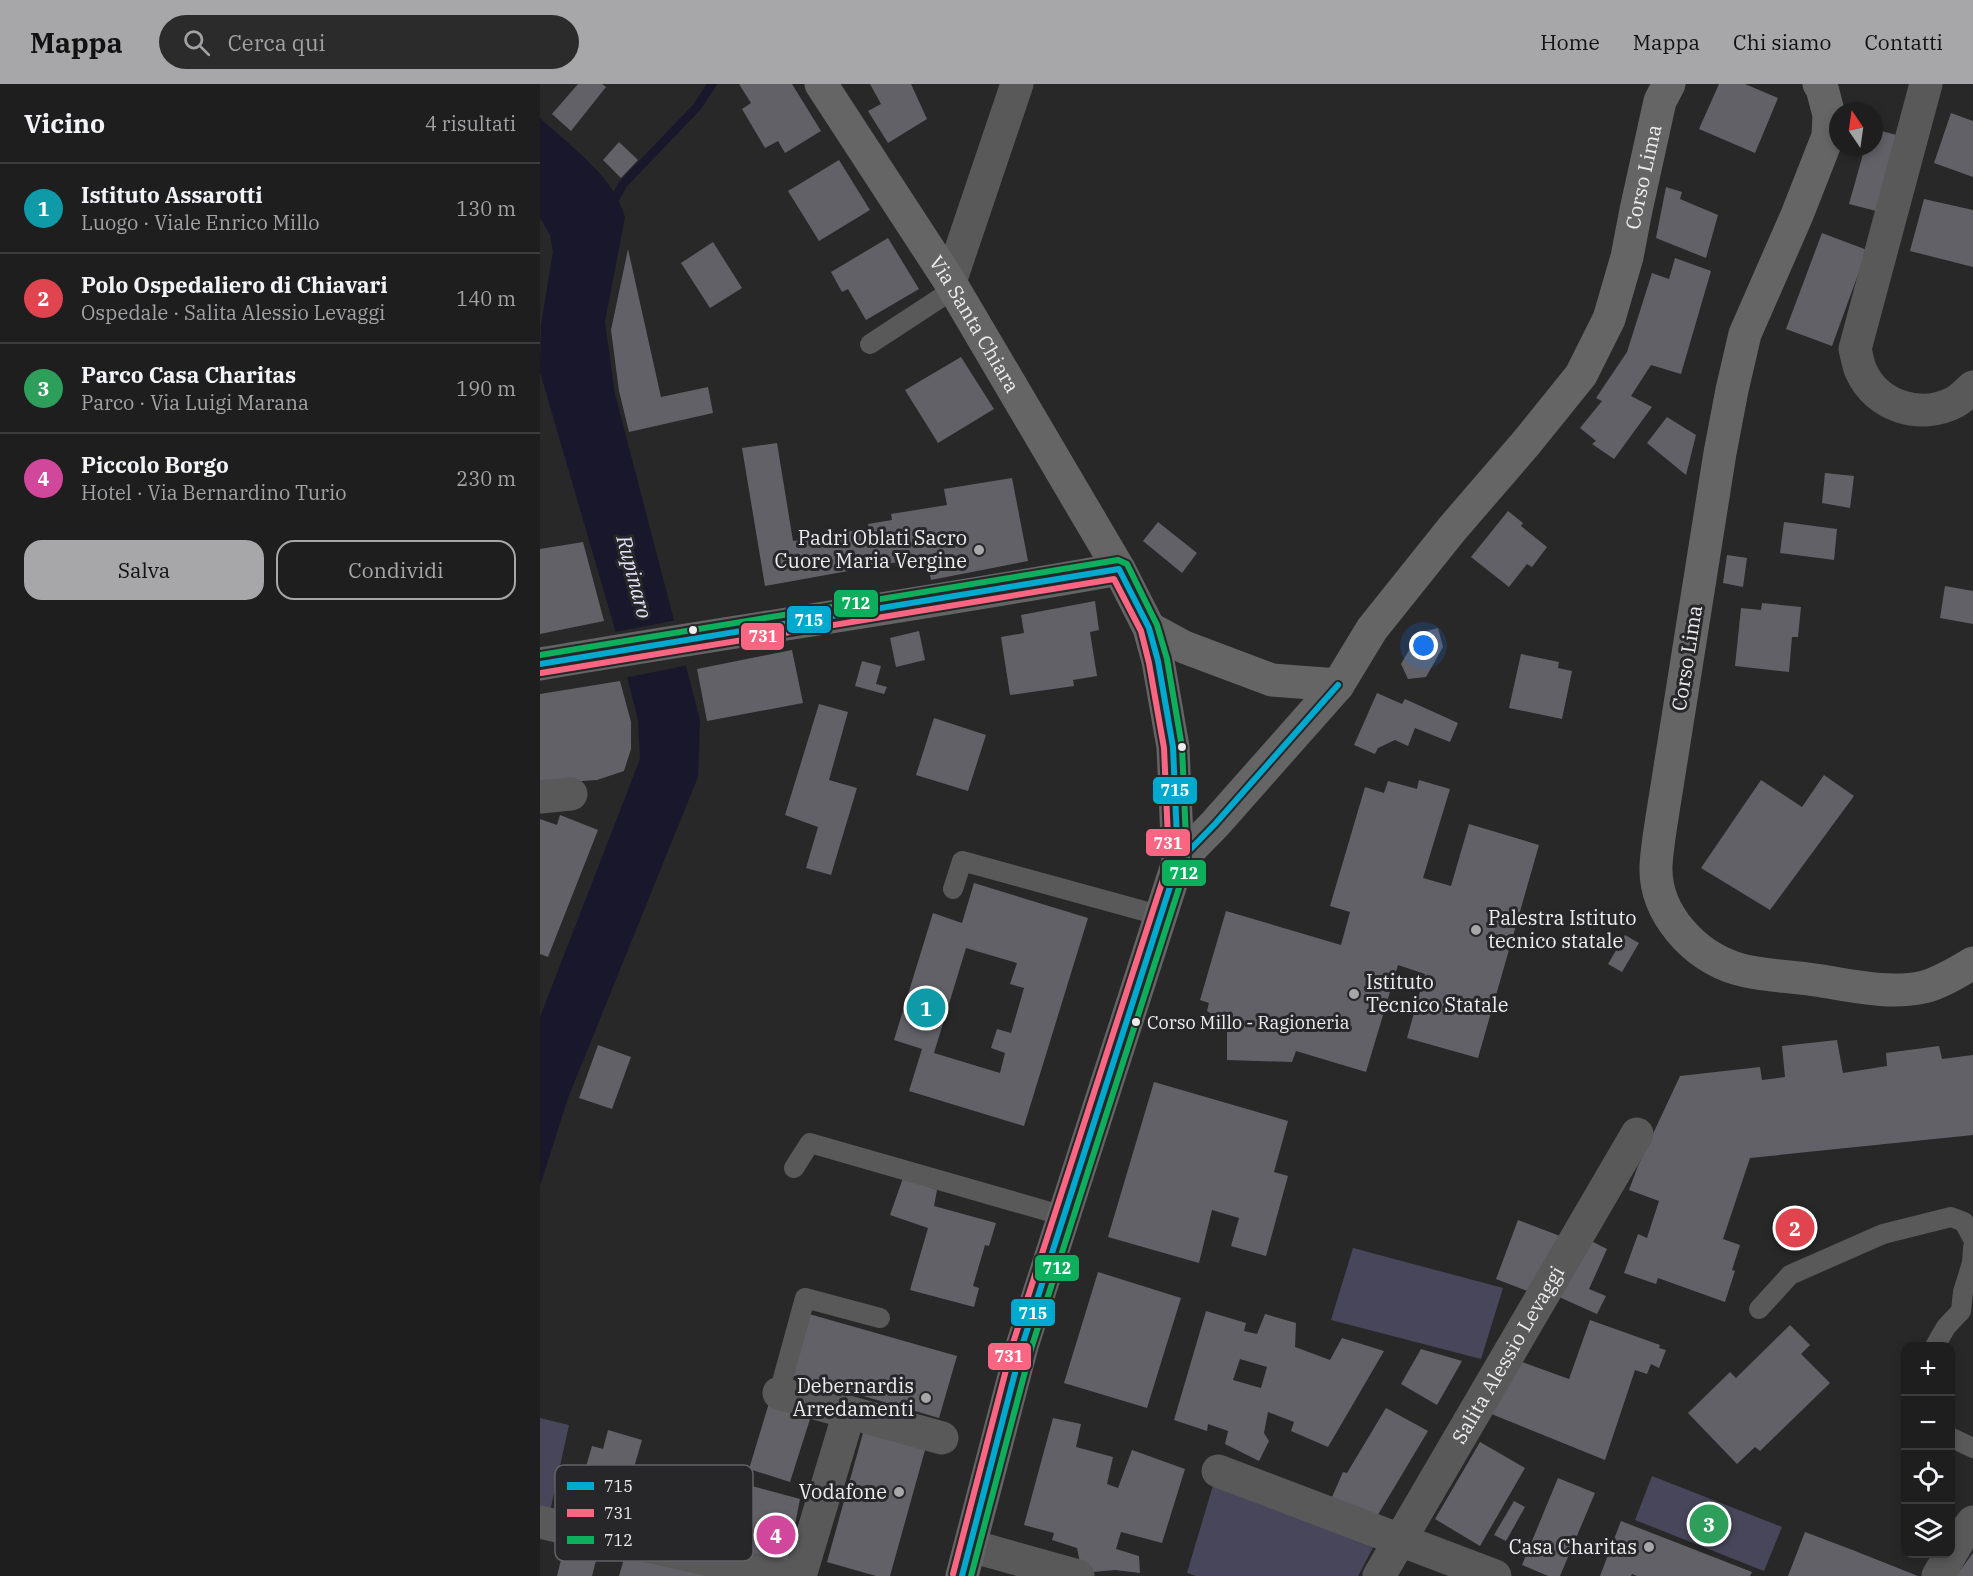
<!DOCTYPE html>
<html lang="it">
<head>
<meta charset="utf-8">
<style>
  :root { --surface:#1e1e1f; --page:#2b2b2c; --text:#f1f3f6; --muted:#a1a2a4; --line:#3c3c3d; --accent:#a7a7a9 }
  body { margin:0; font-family:"IBM Plex Serif",serif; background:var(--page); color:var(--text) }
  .controls { position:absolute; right:18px; bottom:18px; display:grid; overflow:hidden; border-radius:12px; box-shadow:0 3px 9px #0003 }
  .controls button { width:54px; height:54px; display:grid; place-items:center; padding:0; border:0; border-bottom:2px solid var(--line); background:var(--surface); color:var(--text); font:30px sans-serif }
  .compass { position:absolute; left:1289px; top:18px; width:54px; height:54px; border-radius:50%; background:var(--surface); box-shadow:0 3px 9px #0003; rotate:347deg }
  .you { position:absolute; left:884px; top:562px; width:21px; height:21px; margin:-15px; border:4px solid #fff; border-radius:50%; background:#1a73e8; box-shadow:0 0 0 9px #1a73e833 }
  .badge { display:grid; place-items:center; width:39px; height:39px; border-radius:50%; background:var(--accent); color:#fff; font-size:20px; font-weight:700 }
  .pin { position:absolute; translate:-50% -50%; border:3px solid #fff; box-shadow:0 2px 6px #0006 }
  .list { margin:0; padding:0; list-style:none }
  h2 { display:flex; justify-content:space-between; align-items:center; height:78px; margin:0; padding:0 24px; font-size:26px }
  h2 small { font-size:20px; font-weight:400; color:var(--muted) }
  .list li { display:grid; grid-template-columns:39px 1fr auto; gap:18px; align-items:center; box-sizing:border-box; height:90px; padding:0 24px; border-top:2px solid var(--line) }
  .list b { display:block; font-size:22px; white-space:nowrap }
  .list p { margin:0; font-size:20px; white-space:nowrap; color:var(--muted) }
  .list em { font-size:20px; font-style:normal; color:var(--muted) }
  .actions { display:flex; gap:12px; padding:18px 24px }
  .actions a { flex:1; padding:14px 0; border:2px solid var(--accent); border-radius:18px; text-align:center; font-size:21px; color:var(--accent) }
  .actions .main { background:var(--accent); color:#111 }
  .icon { flex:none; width:33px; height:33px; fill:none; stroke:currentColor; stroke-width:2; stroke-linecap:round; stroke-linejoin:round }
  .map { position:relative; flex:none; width:1433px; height:1492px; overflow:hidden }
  header { display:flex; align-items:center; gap:36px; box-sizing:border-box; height:84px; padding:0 30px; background:var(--accent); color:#111 }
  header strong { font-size:28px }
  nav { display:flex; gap:33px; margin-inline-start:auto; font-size:21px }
  .search { width:420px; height:54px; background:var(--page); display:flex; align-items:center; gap:15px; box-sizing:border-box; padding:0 21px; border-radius:33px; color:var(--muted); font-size:22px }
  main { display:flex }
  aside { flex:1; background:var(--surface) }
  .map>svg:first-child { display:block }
  .green { fill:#48465a }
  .water { fill:#19172b }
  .pier { fill:#282829 }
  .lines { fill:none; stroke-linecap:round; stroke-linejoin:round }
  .stream { stroke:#19172b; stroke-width:9 }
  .building { fill:#626168; fill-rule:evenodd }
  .lane { stroke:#59595a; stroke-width:20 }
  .street { stroke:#59595a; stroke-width:33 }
  .secondary { stroke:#656565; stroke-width:33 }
  .primary { stroke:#646464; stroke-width:33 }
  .bus-1-casing { stroke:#27272a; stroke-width:10 }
  .bus-2-casing { stroke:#27272a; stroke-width:10 }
  .bus-3-casing { stroke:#27272a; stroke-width:10 }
  .bus-1 { stroke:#00a9ce; stroke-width:6 }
  .bus-2 { stroke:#fa6682; stroke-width:6 }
  .bus-3 { stroke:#0daf5c; stroke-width:6 }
  .poi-dot { fill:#a7a7a9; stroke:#27272a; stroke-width:2 }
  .bus-dot { fill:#ececee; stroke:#27272a; stroke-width:2 }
  .labels { text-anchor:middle; stroke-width:6; stroke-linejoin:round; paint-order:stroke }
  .bus-label { font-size:18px; fill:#ececee; stroke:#27272a; text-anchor:start }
  .street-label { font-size:20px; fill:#ececee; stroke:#27272a }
  .poi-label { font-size:20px; fill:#ececee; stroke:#27272a; text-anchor:end }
  .water-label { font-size:21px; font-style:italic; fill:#e3e2f8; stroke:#27272a }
  .key { fill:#27272a; stroke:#626265; stroke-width:1.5 }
  .key-label { font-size:16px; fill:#ececee }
  .line-badge { stroke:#27272a; stroke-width:2 }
  .badge-label { font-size:16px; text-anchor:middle; font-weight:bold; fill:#fff }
</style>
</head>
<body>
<header>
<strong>Mappa</strong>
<div class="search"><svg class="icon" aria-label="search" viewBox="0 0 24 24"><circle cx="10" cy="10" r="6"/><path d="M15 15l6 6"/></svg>Cerca qui</div>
<nav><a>Home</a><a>Mappa</a><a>Chi siamo</a><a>Contatti</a></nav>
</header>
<main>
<aside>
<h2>Vicino<small>4 risultati</small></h2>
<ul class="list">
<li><span class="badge" style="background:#0f9aa8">1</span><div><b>Istituto Assarotti</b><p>Luogo · Viale Enrico Millo</p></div><em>130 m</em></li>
<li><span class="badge" style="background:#e0444e">2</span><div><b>Polo Ospedaliero di Chiavari</b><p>Ospedale · Salita Alessio Levaggi</p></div><em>140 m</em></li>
<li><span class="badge" style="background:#2e9e5b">3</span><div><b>Parco Casa Charitas</b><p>Parco · Via Luigi Marana</p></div><em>190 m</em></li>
<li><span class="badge" style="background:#d1479c">4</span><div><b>Piccolo Borgo</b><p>Hotel · Via Bernardino Turio</p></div><em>230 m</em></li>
</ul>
<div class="actions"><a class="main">Salva</a><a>Condividi</a></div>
</aside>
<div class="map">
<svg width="1433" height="1492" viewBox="0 0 1433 1492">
  <rect width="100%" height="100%" fill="#282829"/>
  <path class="green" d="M813 1164 963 1204 941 1275 791 1236Z
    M0 1334 29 1341 9 1432 0 1430Z
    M1112 1392 1242 1443 1224 1487 1095 1436Z
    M674 1398 836 1458 818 1492H656L647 1489Z"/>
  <path class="water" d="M0 34C31 63 73 91 85 133L65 238 75 310 160 636 158 693 28 1014 0 1102V933L100 675 98 636 76 549 0 288 1 241 13 168 10 151 0 134Z"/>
  <path class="pier" d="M137 536 149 581 84 594 74 548Z"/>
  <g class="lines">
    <path class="stream" d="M71 122 83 100 157 23 172 0"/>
  </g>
  <path class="building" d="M38 0H62L66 3 31 47 12 30Z
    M199 0H252L281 47 245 69 238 57 225 64 202 25 211 19Z
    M330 0H371L387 35 348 59 328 27 341 20Z
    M1179 0H1205L1238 14 1215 69 1159 45Z
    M1411 29 1433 37V93L1394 79Z
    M1334 45 1364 53 1344 129 1309 120 1325 63H1334Z
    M79 58 98 76 81 94 63 76Z
    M299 76 330 126 279 157 248 107Z
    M1126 103 1142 108 1140 115 1178 131 1166 174 1116 154Z
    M1384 115 1433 126V183L1370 167Z
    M1282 149 1327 166 1292 262 1246 245Z
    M348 154 379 205 326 236 308 205 302 208 291 188Z
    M173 158 202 204 170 224 141 179Z
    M88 165 121 313 168 303 173 329 89 348 79 307 71 246Z
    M1135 174 1171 187 1141 290 1111 281 1091 312 1112 323 1074 375 1052 360 1056 357 1040 344 1062 317 1056 314 1087 268 1112 189 1129 195Z
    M421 273 454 325 398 359 365 306Z
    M1127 333 1156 351 1146 391 1107 359Z
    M237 359 253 457 329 444 328 440 352 436 351 430 407 421 404 405 472 394 488 477 391 496 386 473 225 502 202 364Z
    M1285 389 1314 392 1310 424 1282 419Z
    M968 427 983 439 981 442 1007 463 992 483 987 480 969 503 931 473Z
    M618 438 657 469 642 489 603 457Z
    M1244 438 1297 445 1294 476 1240 469Z
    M43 458 64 537 0 550V465Z
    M1187 471 1207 474 1203 503 1183 499Z
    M1405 502 1433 507V540L1400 534Z
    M555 517 559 546 550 548 557 592 533 596 534 602 470 611 461 553 484 549 481 531Z
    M1222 519 1261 523 1258 553H1252L1249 588 1195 582 1201 524 1221 526Z
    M898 544 903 563 886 593 868 595 861 580 879 549Z
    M379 547 385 576 356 583 350 554Z
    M252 566 263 619 167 637 157 585Z
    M981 570 1019 578 1018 584 1032 587 1022 635 969 624Z
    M322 577 341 582 336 600 347 603 344 610 315 602Z
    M80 597 91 638V665L84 687 57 696 0 700V610Z
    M837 609 862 620 865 615 918 639 910 658 875 644 868 662 855 656 838 664 835 670 814 661Z
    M279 620 308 628 289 696 317 704 291 791 266 784 278 743 245 731Z
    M394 634 446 651 428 707 376 691Z
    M1284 691 1314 712 1230 826 1161 784 1221 696 1262 723Z
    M879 696 910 705 883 794 911 802 929 740 999 761 938 974 867 954 885 890 858 881 826 988 756 967 752 978 687 976V940L667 927 669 919 660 916 686 827 801 861 810 828 790 822 825 703 844 709 848 697 877 705Z
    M20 731 58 746 8 873 0 870V735L17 741Z
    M434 799 548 834 484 1042 369 1007 382 965 354 956 393 829 422 839ZM426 864 477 879 470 900 484 904 471 949 457 945 451 964 465 969 460 989 394 969Z
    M1085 851 1099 859 1082 888 1068 880Z
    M1297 956 1303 989 1347 982 1346 969 1399 962 1402 975 1433 971V1051L1210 1074 1183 1155 1200 1161 1192 1186 1195 1187 1185 1218 1118 1194 1116 1200 1084 1189 1098 1150 1107 1154 1119 1117 1089 1106 1098 1082 1140 992 1220 983 1222 996 1245 993 1242 962Z
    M58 961 91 973 72 1025 39 1014Z
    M614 998 748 1037 734 1088 748 1092 726 1172 691 1162 699 1134 672 1126 659 1179 568 1153Z
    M363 1094 397 1106 394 1122 456 1139 449 1162 445 1161 433 1202 439 1204 434 1223 370 1206 388 1144 350 1131Z
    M978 1136 1020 1152 998 1211 956 1195Z
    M1051 1157 1067 1165 1049 1205 1066 1212 1057 1230 1019 1213Z
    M558 1188 641 1214 607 1324 524 1299Z
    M666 1227 706 1239 704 1247 717 1250 725 1230 756 1239 755 1263 790 1276 802 1254 844 1267 788 1363 751 1347 754 1338 728 1328 724 1349 729 1357 719 1377 685 1360 688 1347 668 1340 667 1347 634 1336ZM700 1275 727 1283 721 1304 693 1296Z
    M269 1230 417 1272 399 1334 251 1291Z
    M1050 1236 1120 1261 1119 1264 1126 1266 1119 1284 1111 1280 1107 1290 1095 1286 1065 1376 949 1329 982 1278 1029 1295Z
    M1250 1241 1270 1261 1261 1270 1290 1299 1220 1367 1215 1363 1197 1380 1148 1329 1190 1288 1196 1294Z
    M881 1265 922 1277 897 1321 861 1300Z
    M229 1319 271 1332 250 1398 209 1385Z
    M846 1324 888 1347 836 1434 792 1413 803 1388 807 1389Z
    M513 1334 541 1340 536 1363 573 1373 567 1400 578 1404 592 1366 645 1385 622 1459 581 1448 576 1465 599 1472 600 1489 575 1486 542 1489 537 1464 512 1456 514 1449 484 1441Z
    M325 1342 387 1359 350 1492H336L287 1478Z
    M68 1346 102 1356 87 1407 103 1411 92 1447 30 1434 36 1415 21 1411 23 1402 39 1407 52 1362 63 1365Z
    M940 1358 985 1384 940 1462 895 1435Z
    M182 1394 260 1415 247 1482 151 1461 161 1420 177 1423Z
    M1018 1394 1055 1409 1020 1492H1008L982 1481Z
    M974 1417 985 1423 966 1457 954 1451Z
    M1081 1437 1212 1488 1210 1492H1097L1092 1490 1091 1492H1060Z
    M1265 1448 1310 1465 1378 1492H1248Z
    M25 1460 58 1469 52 1492H17Z
    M1433 1469V1492H1416Z
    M85 1471 178 1492H79Z"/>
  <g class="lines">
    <path class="lane" d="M330 260 414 205
      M413 805 422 777 622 832
      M254 1084 270 1059 524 1132
      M1219 1225 1250 1191 1343 1150 1411 1133 1424 1138 1433 1155
      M1395 1262 1406 1243 1421 1227 1423 1208 1432 1179 1433 1164
      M239 1309 265 1214 340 1234
      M1410 1353 1433 1364"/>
    <g class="street">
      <path d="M1386 0 1315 265C1317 272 1318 281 1321 287 1337 323 1381 336 1415 318 1422 314 1427 308 1433 303"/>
      <path d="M410 198 477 0"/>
      <path d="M0 713 31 710"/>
      <path d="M239 1309 402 1354"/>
      <path d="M678 1387 955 1492"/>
      <path d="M0 1438 242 1492"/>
      <path d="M431 1462 538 1492"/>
      <path d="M260 1492 309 1329"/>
      <path id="s1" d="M839 1492 1097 1050"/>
      <path d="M1398 1492 1420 1454 1433 1438"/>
    </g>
    <g class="secondary">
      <path id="s2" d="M281 0 410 198 579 485"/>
      <path d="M1279 0 1282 4 1289 31 1288 52 1257 131 1205 250 1192 306 1180 369 1121 740C1119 753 1117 767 1116 781 1114 829 1154 872 1198 885 1222 892 1250 892 1275 896 1310 901 1348 911 1384 903 1400 899 1418 888 1433 879"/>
      <path d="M609 544 644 563 732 596 798 601"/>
      <path id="s3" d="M638 778 675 740 798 601 832 545 912 445 987 358 1041 291 1069 235 1087 173 1096 126 1120 17 1129 0"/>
    </g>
    <path class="primary" d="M0 580C193 547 386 520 579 485L609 544 618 577 633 663 638 778 482 1262 422 1492"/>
    <g class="bus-1-casing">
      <path id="bus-1" d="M0 580 579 485 609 544 618 577 633 663 638 778 482 1262 422 1492
        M638 778 675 740 798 601"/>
    </g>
    <g class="bus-2-casing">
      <path id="bus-2" d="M1 589 574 495 601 547 609 579 624 664 629 777 473 1259 413 1490"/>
    </g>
    <g class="bus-3-casing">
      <path id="bus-3" d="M0 571 578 476 587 480 617 541 627 575 642 663 647 779 491 1265 431 1492"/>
    </g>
    <use href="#bus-1" class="bus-1"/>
    <use href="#bus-2" class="bus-2"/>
    <use href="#bus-3" class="bus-3"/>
  </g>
  <g class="poi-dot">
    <circle cx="439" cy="466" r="6"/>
    <circle cx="936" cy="846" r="6"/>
    <circle cx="814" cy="910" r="6"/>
    <circle cx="386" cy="1314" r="6"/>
    <circle cx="359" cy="1408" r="6"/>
    <circle cx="1109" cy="1463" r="6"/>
  </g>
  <g class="bus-dot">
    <circle cx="153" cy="546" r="5"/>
    <circle cx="642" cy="663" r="5"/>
    <circle cx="596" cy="938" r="5"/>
  </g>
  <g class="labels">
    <g class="bus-label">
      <text x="607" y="945">Corso Millo - Ragioneria</text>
    </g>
    <g class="street-label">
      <text dy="7" stroke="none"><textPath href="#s3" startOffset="842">Corso Lima</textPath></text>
      <text dy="7" stroke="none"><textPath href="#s2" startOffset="285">Via Santa Chiara</textPath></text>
      <text transform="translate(1147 574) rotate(-81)" y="7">Corso Lima</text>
      <text dy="7" stroke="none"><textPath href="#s1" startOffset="256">Salita Alessio Levaggi</textPath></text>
    </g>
    <g class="poi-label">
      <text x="427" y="461">Padri Oblati Sacro<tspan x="427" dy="23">Cuore Maria Vergine</tspan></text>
      <text x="948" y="841" text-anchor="start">Palestra Istituto<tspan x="948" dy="23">tecnico statale</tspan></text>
      <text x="826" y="905" text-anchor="start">Istituto<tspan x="826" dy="23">Tecnico Statale</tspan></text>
      <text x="374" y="1309">Debernardis<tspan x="374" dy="23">Arredamenti</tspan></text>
      <text x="347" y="1415">Vodafone</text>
      <text x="1097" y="1470">Casa Charitas</text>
    </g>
    <g class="water-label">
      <text transform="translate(94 493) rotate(75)" y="7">Rupinaro</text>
    </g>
  </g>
  <rect x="15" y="1381" width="198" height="96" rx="9" class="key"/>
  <rect x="27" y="1398" width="27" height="8" fill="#00a9ce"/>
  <rect x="27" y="1425" width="27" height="8" fill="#fa6682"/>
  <rect x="27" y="1452" width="27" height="8" fill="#0daf5c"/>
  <g class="key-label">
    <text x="64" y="1408">715</text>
    <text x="64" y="1435">731</text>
    <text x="64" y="1462">712</text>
  </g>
  <g class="line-badge">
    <rect x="293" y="505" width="46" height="29" rx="6" fill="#0daf5c"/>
    <rect x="246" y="521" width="46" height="29" rx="6" fill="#00a9ce"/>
    <rect x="200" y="538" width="45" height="29" rx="6" fill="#fa6682"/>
    <rect x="612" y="692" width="46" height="29" rx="6" fill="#00a9ce"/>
    <rect x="605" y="744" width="46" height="29" rx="6" fill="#fa6682"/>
    <rect x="621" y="775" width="46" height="28" rx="6" fill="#0daf5c"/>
    <rect x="494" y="1170" width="46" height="28" rx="6" fill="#0daf5c"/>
    <rect x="470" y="1214" width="46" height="29" rx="6" fill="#00a9ce"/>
    <rect x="447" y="1258" width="45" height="29" rx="6" fill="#fa6682"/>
  </g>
  <g class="badge-label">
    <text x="316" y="525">712</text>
    <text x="269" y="542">715</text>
    <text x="223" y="558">731</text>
    <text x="635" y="712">715</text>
    <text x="628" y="765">731</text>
    <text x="644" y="795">712</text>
    <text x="517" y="1190">712</text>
    <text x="493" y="1235">715</text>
    <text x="469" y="1278">731</text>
  </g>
</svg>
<div class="controls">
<button>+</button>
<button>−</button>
<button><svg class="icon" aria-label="locate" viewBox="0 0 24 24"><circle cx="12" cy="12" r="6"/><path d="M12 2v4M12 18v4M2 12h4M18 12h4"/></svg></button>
<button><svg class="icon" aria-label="layers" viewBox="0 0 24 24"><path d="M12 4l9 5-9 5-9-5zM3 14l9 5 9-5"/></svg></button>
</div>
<svg class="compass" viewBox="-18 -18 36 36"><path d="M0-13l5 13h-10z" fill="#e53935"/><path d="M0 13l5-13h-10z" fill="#a1a2a4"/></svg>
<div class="you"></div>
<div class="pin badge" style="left:386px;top:924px;background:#0f9aa8">1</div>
<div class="pin badge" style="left:1255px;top:1144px;background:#e0444e">2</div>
<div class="pin badge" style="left:1169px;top:1440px;background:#2e9e5b">3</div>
<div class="pin badge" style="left:236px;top:1451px;background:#d1479c">4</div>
</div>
</main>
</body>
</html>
